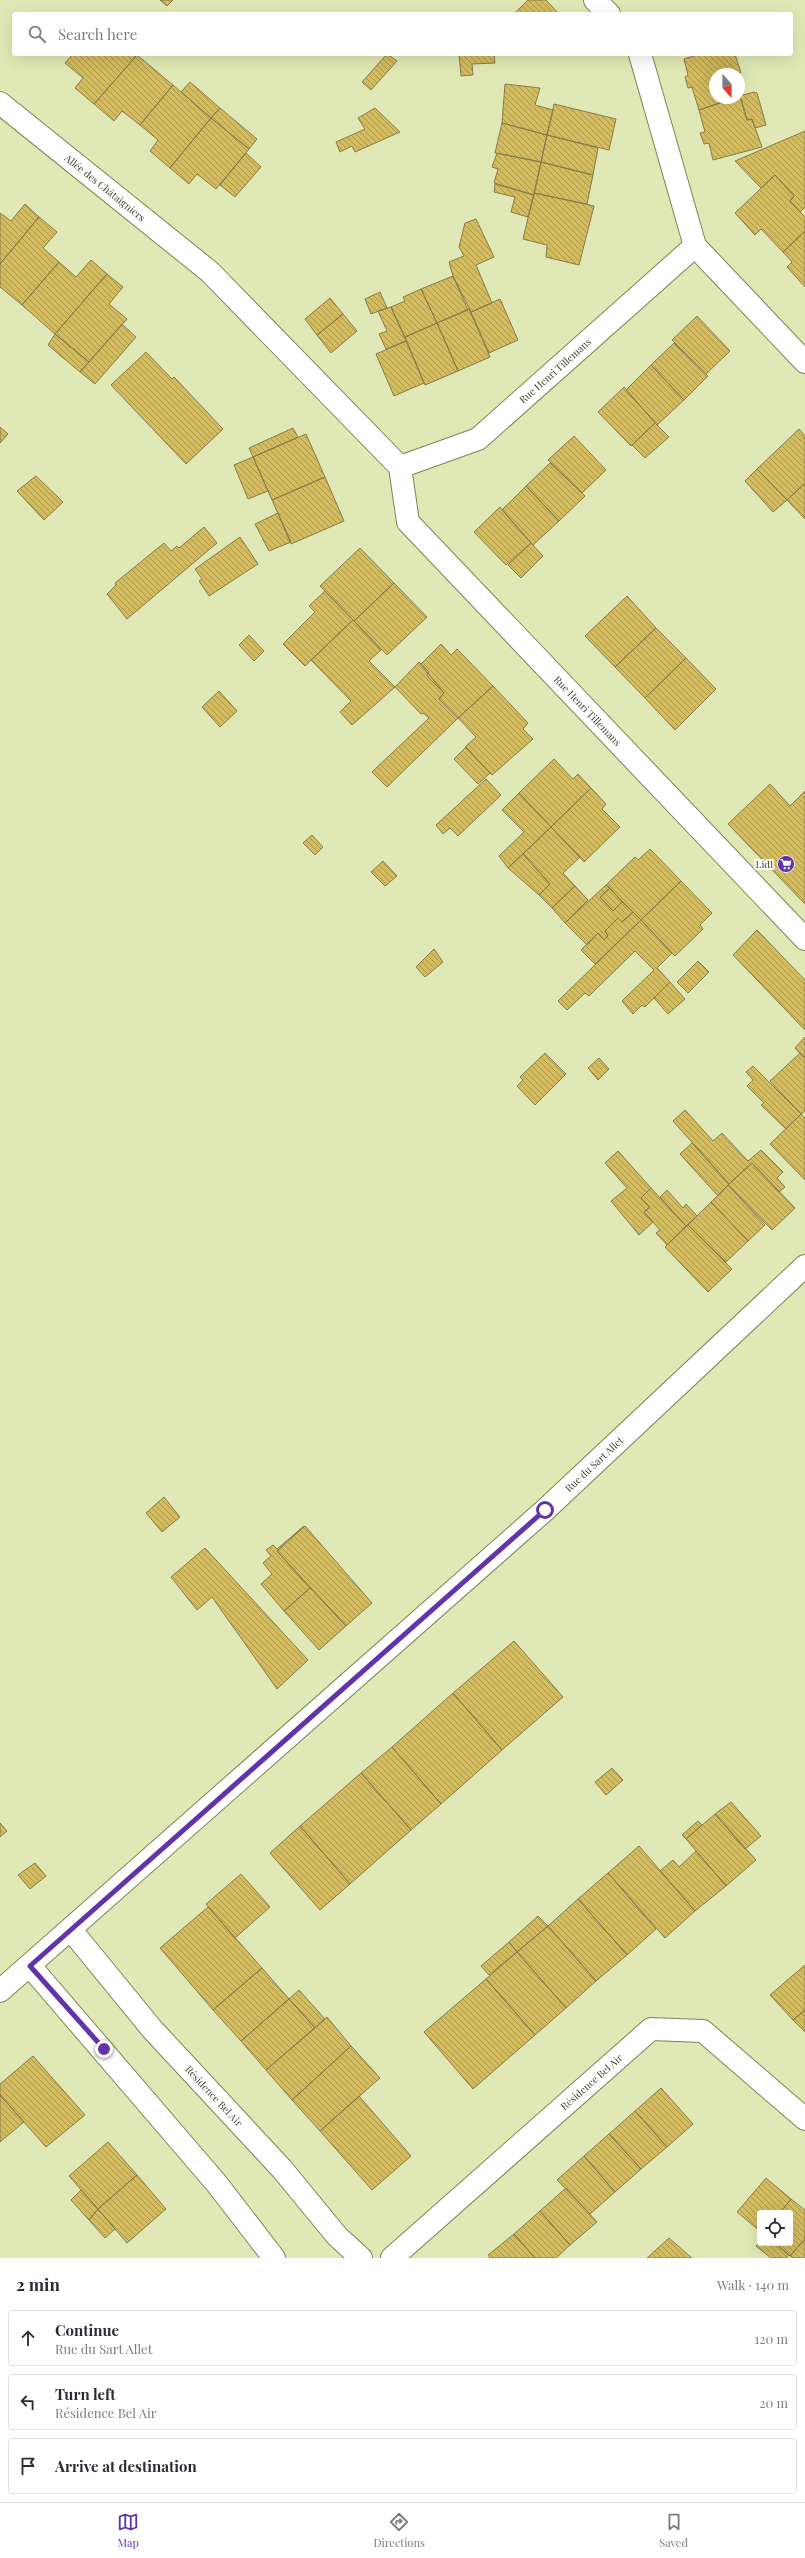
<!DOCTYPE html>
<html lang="en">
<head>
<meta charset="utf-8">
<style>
  :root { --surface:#fff; --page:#f2f2f3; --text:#2b2b33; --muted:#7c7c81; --line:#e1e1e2; --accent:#6134ac }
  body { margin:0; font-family:"Playfair Display",serif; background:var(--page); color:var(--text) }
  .controls { position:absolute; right:12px; bottom:12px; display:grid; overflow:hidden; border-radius:4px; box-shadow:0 4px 16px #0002 }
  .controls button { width:36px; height:36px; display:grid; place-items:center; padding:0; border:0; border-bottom:1px solid var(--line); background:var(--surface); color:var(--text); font:20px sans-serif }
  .compass { position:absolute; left:709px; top:68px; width:36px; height:36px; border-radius:50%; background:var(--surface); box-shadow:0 4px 16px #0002; rotate:160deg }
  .stop { position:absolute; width:12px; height:12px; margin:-9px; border:3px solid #6134ac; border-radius:50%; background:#fff }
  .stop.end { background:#6134ac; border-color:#fff; box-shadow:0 1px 4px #0008 }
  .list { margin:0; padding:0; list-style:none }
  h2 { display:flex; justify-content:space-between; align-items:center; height:52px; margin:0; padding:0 16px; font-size:17px }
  h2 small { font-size:13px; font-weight:400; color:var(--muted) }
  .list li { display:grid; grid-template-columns:26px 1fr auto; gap:12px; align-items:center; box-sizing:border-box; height:56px; margin:0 8px 8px; padding:0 8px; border:1px solid var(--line); border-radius:4px }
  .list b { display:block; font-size:15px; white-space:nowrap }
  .list p { margin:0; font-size:13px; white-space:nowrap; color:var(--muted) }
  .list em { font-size:13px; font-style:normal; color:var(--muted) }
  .icon { flex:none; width:22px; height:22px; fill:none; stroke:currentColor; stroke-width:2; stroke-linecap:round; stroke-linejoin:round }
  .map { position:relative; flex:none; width:805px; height:2258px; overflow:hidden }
  .search { position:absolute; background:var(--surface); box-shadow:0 4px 16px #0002; left:12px; right:12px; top:12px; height:44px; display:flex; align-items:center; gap:10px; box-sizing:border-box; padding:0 14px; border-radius:4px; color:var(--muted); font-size:15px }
  .sheet { height:244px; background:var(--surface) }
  nav { display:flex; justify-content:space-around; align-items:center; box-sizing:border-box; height:56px; border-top:1px solid var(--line); background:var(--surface); font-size:11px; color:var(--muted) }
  nav a { display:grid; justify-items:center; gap:2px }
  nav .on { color:var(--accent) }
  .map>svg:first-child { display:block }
  .building { fill:url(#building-back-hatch); stroke:#877b4a }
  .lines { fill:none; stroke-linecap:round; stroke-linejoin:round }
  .street-casing { stroke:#7d8454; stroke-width:24 }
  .secondary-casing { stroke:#7d8454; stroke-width:24 }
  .street { stroke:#fff; stroke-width:22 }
  .secondary { stroke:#fff; stroke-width:22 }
  .route { stroke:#6134ac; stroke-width:5 }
  .labels { text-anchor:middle; stroke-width:4; stroke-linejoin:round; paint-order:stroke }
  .street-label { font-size:10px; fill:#3b3e29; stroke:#fff }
  .poi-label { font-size:10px; fill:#3b3e29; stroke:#fff; text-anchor:end }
</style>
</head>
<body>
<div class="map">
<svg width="805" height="2258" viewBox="0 0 805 2258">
  <defs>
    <pattern id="building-back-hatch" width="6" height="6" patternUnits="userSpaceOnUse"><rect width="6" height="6" fill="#d4bb5b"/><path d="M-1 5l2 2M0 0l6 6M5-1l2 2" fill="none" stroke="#ad994b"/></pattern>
  </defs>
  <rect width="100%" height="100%" fill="#e0e9b5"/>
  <path class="building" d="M160 0H173L167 6Z
    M528 0H546L559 14H514Z
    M73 54H136L137 55 94 104 75 88 83 78 65 63Z
    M387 54 397 61 371 90 362 82Z
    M459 54H494L495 63 472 64 473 75 461 76Z
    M700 54H735L741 73 715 74V98H735L699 110 692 87 688 88 685 77 688 75 684 59Z
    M137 55 173 85 140 125 122 111 114 121 94 104Z
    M190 82 220 108 211 118 181 92Z
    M505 84 540 88 535 105 553 110 547 135 502 123Z
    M173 85 211 118 170 168 150 151 158 140 140 125Z
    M754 92 757 93 766 125 755 128 752 119 747 120 740 96Z
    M740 96 747 120 752 119 762 147 713 160 709 143 704 144 700 133 705 132 699 110Z
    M554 104 616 119 609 150 547 135Z
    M220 108 257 139 249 149 211 118Z
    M375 108 400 132 355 152 352 146 340 152 336 142 365 129 358 118Z
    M211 118 249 149 216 189 197 174 189 184 170 168Z
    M502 123 547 135 541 162 495 153Z
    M805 131V207L800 212 790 201 794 196 775 175 761 188 735 161Z
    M547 135 598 148 593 175 541 162Z
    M246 153 261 167 235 197 220 185Z
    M497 153 541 162 534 195 494 183 498 169 492 167Z
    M541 162 593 175 587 204 534 193Z
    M775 175 794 196 790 201 805 217V231L783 252 761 229 755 235 735 213Z
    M495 184 534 195 528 217 511 212 515 197 494 192Z
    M534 193 594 206 579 265 546 257 547 245 523 239Z
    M25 204 39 217 0 264V213L11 221Z
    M39 217 57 232 43 248 59 262 22 305 0 287V264Z
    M476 219 494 257 476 265 492 303 471 312 453 276 449 262 464 256 459 247 465 223Z
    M805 231V287L787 267 792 262 783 252Z
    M91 260 107 274 55 334 22 305 59 262 76 277Z
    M107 274 123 287 109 304 127 319 89 362 55 334Z
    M453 276 468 310 437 323 421 289Z
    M421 289 437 323 405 337 391 307 405 301 403 297Z
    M380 292 387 308 371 314 365 299Z
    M330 298 343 314 317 335 305 319Z
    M500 299 518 340 489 353 471 312Z
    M391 307 406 341 386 349 379 334 387 331 378 311Z
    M469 309 490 357 458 371 437 323Z
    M343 314 357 331 331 353 317 335Z
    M697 316 730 351 706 374 672 340Z
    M437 323 458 371 425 385 405 337Z
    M122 324 136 337 95 384 80 372Z
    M55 334 89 362 80 372 48 345Z
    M406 341 424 383 394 396 376 354Z
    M674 343 708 376 684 400 651 365Z
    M146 352 172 379 174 377 223 429 186 464 111 385Z
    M651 365 684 400 657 425 626 390Z
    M624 387 655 423 631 446 598 412Z
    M655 423 669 437 645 458 632 445Z
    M0 427 8 434 0 443Z
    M293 428 298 437 253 457 249 448Z
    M799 429 805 436V483L787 500 757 469Z
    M306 434 325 477 272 500 253 457Z
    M574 436 606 470 582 493 548 460Z
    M253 457 268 491 248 499 234 465Z
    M550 463 585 496 559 521 526 486Z
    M757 469 787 500 773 512 745 481Z
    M36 476 63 502 44 520 17 491Z
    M325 477 344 521 291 544 272 500Z
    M805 483V519L787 500Z
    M526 486 559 521 533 545 502 510Z
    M500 507 531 543 506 565 474 532Z
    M278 513 291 542 269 551 255 524Z
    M204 527 217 543 127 619 107 594 116 585 115 583 164 543 171 551 177 546 179 548Z
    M240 537 258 564 209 596 199 581 202 579 195 569Z
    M531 543 543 556 521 578 508 565Z
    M360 548 394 583 354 621 320 586Z
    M394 583 427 617 387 655 354 621Z
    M325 591 353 620 305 666 283 644 315 612 309 606Z
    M627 596 656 628 615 667 585 636Z
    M353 620 381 650 369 661 395 687 352 725 340 712 351 701 311 660Z
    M656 628 686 658 645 698 615 667Z
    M249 635 264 651 254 661 239 645Z
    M441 644 451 655 457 649 493 686 458 718 439 699 444 693 428 677 427 674 429 672 421 664Z
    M686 658 716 689 675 730 645 698Z
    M419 662 444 693 439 699 458 718 387 787 372 772 429 718 423 713 421 714 395 687Z
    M493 686 528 723 523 729 533 739 492 775 465 747 476 737 458 718Z
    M219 691 237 711 220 727 202 707Z
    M466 747 490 773 478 784 454 759Z
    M554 759 573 779 578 774 591 788 551 827 519 793Z
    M486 779 501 795 458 836 450 828 443 834 436 825Z
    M770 784 790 806 805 791V904L728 824Z
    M591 788 606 804 602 809 620 827 584 862 551 827Z
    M519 793 551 827 508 868 499 856 524 832 502 810Z
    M551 827 580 857 563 873 575 886 552 908 539 895 550 884 523 854Z
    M312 835 323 847 315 855 303 843Z
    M650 849 681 881 641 920 606 885 635 857 638 860Z
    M523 854 550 884 539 895 508 868Z
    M383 861 397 876 385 886 371 872Z
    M681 881 712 913 700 925 703 929 675 956 641 920Z
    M606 885 610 888 600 897 613 911 622 902 633 912 622 922 618 918 605 931 608 936 604 940 598 933 587 945 565 923Z
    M575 886 588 900 565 923 552 908Z
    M610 888 622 902 613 911 600 897Z
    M633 912 641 920 595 964 581 950 598 933 604 940 608 936 605 931 618 918 622 922Z
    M641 920 672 953 657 968 670 982 645 1007 642 1005 633 1014 622 1001 654 970 635 951 589 996 585 993 567 1010 558 1001Z
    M757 930 805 980V1030L733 955Z
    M434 949 443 962 425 977 416 967Z
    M698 961 709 972 688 993 677 982Z
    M670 982 685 999 668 1014 654 998Z
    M805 1037V1056L803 1057 795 1048Z
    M545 1053 566 1074 535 1105 517 1086 523 1080 520 1077Z
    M800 1053 803 1057 805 1056V1111L801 1114 770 1081Z
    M599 1058 609 1069 598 1080 588 1068Z
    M753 1066 801 1114 786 1129 761 1105 764 1103 747 1086 753 1080 746 1072Z
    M685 1110 713 1141 722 1133 748 1161 761 1150 783 1172 777 1178 785 1187 779 1192 752 1163 729 1184 673 1121Z
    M801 1114 805 1118V1180L770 1144Z
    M692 1143 729 1184 718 1196 680 1154Z
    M618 1151 651 1188 641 1198 650 1207 644 1212 653 1222 639 1235 611 1201 627 1188 605 1163Z
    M752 1163 795 1208 772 1230 728 1185Z
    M728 1185 765 1225 748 1241 711 1202Z
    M651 1188 686 1226 667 1245 656 1233 660 1230 644 1212 650 1207 641 1198Z
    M667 1190 683 1208 686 1204 697 1216 686 1226 660 1197Z
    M711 1202 748 1241 726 1262 688 1225Z
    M688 1225 732 1269 708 1292 665 1247Z
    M164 1497 180 1517 162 1532 146 1513Z
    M304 1526 277 1551 310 1588 284 1611 261 1584 272 1574 263 1563 271 1556 266 1550 273 1545 277 1549Z
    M305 1526 372 1603 346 1626 277 1551Z
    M205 1548 308 1660 277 1689 212 1597 197 1610 171 1577Z
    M310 1588 346 1626 319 1650 284 1611Z
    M514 1641 563 1697 502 1750 453 1693Z
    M453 1693 502 1750 441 1804 392 1747Z
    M392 1747 441 1804 411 1830 361 1773Z
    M612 1768 623 1780 606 1795 595 1782Z
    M361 1773 411 1830 350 1884 300 1826Z
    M731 1802 761 1836 745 1849 715 1814Z
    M715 1814 756 1860 726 1886 686 1839Z
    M698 1821 702 1825 686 1839 682 1835Z
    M0 1823 7 1831 0 1837Z
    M300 1826 350 1884 320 1910 270 1853Z
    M639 1846 695 1911 665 1938 608 1873Z
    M696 1851 726 1886 695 1911 660 1871 673 1860 679 1867Z
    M35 1863 46 1876 30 1889 18 1875Z
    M608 1873 656 1929 627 1955 578 1899Z
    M241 1874 270 1907 235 1938 206 1904Z
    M578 1899 627 1955 596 1981 548 1926Z
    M208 1907 262 1968 213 2010 160 1948Z
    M538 1916 548 1926 517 1952 509 1942Z
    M548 1926 596 1981 566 2008 517 1952Z
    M509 1942 517 1952 489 1975 481 1966Z
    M517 1952 566 2008 535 2035 486 1979Z
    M805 1965V2010L793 2020 770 1995Z
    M262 1968 289 1999 241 2041 213 2010Z
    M486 1979 535 2035 473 2089 424 2032Z
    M299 1990 325 2019 315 2028 289 1999Z
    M289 1999 315 2028 266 2070 241 2041Z
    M805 2010V2032L793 2020Z
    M327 2017 351 2046 292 2100 266 2070Z
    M351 2046 380 2078 320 2131 292 2100Z
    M33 2056 85 2115 46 2147 0 2095V2084Z
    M661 2088 693 2124 667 2147 635 2111Z
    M0 2095 24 2122 0 2142Z
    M359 2096 411 2156 372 2190 320 2131Z
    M635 2111 667 2147 641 2169 609 2134Z
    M609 2134 641 2169 615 2192 584 2156Z
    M108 2142 137 2175 98 2209 69 2176Z
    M584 2156 615 2192 590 2214 557 2180Z
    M137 2175 166 2209 127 2243 98 2209Z
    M766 2178 791 2199 780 2213H760V2231L737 2212Z
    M566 2188 597 2222 570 2245 540 2211Z
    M81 2190 98 2209 89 2220 71 2200Z
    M791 2199 805 2210V2239L790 2256 775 2243H790V2213H780Z
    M98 2209 115 2229 105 2238 89 2220Z
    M540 2211 570 2245 556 2258H535L514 2234Z
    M514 2234 535 2258H490L488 2255Z
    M669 2238 692 2258H647Z
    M805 2239V2258H793L790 2256Z
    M760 2242 775 2243 789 2255 786 2258H771L756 2246Z"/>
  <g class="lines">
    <g class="street-casing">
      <g id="street">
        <path d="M595 0 609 14"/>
        <path d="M640 54 695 246 805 362"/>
        <path id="s1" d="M0 103 210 272 400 467 408 522 805 939"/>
        <path id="s2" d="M400 467 478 439 695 246"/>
        <path id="s3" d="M71 1930 152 2029 282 2169 337 2236 361 2258"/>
        <path d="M30 1966 217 2184 274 2258"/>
        <path id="s4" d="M392 2258 651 2029 703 2031 805 2119"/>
      </g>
    </g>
    <g class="secondary-casing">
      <g id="secondary">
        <path id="s5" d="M0 1991 545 1510 805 1266"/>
      </g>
    </g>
    <use href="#street" class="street"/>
    <use href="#secondary" class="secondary"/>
  </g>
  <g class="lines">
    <path class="route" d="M104 2049 30 1966 545 1510"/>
  </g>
  <defs>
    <g id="supermarket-disc" transform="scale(0.9)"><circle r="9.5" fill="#6134ac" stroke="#fff"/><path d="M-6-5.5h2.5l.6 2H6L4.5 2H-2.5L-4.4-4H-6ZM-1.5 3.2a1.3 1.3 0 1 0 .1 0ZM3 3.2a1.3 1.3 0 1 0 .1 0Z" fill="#fff"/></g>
  </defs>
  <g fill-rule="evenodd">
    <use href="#supermarket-disc" x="786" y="864"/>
  </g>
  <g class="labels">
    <g class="street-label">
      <text dy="4" stroke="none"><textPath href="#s1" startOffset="135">Allée des Châtaigniers</textPath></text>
      <text dy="4" stroke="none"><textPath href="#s2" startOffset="186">Rue Henri Tillemans</textPath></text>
      <text dy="4" stroke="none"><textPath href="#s1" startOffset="858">Rue Henri Tillemans</textPath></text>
      <text dy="4" stroke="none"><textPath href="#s5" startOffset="794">Rue du Sart Allet</textPath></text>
      <text dy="4" stroke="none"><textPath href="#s4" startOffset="266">Résidence Bel Air</textPath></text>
      <text dy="4" stroke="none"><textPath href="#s3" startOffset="219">Résidence Bel Air</textPath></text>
    </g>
    <g class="poi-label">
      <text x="773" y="868">Lidl</text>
    </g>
  </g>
</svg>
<div class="controls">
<button><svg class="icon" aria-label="locate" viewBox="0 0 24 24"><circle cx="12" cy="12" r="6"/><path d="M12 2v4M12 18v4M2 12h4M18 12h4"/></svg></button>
</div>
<svg class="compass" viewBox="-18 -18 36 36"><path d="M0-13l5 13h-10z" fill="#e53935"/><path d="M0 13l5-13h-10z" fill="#7c7c81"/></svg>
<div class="stop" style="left:545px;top:1510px"></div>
<div class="stop end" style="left:104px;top:2049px"></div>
<div class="search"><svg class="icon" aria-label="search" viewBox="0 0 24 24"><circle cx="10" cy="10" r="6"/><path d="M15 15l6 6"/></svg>Search here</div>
</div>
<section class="sheet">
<h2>2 min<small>Walk · 140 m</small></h2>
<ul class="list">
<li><svg class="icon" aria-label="ahead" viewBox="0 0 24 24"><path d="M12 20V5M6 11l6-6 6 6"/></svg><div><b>Continue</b><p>Rue du Sart Allet</p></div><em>120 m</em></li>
<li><svg class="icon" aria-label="left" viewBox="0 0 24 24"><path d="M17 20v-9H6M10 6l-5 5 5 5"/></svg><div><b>Turn left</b><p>Résidence Bel Air</p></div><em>20 m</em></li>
<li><svg class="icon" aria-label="arrive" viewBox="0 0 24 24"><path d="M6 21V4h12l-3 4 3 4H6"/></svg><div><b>Arrive at destination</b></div></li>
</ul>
</section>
<nav>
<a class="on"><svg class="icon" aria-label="map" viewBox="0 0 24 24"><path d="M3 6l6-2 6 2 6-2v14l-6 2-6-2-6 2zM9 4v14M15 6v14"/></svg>Map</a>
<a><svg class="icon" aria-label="directions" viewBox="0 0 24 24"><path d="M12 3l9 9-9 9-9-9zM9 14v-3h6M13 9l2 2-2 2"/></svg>Directions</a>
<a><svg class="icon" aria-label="saved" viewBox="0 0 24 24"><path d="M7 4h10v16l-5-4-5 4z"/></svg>Saved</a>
</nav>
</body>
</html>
